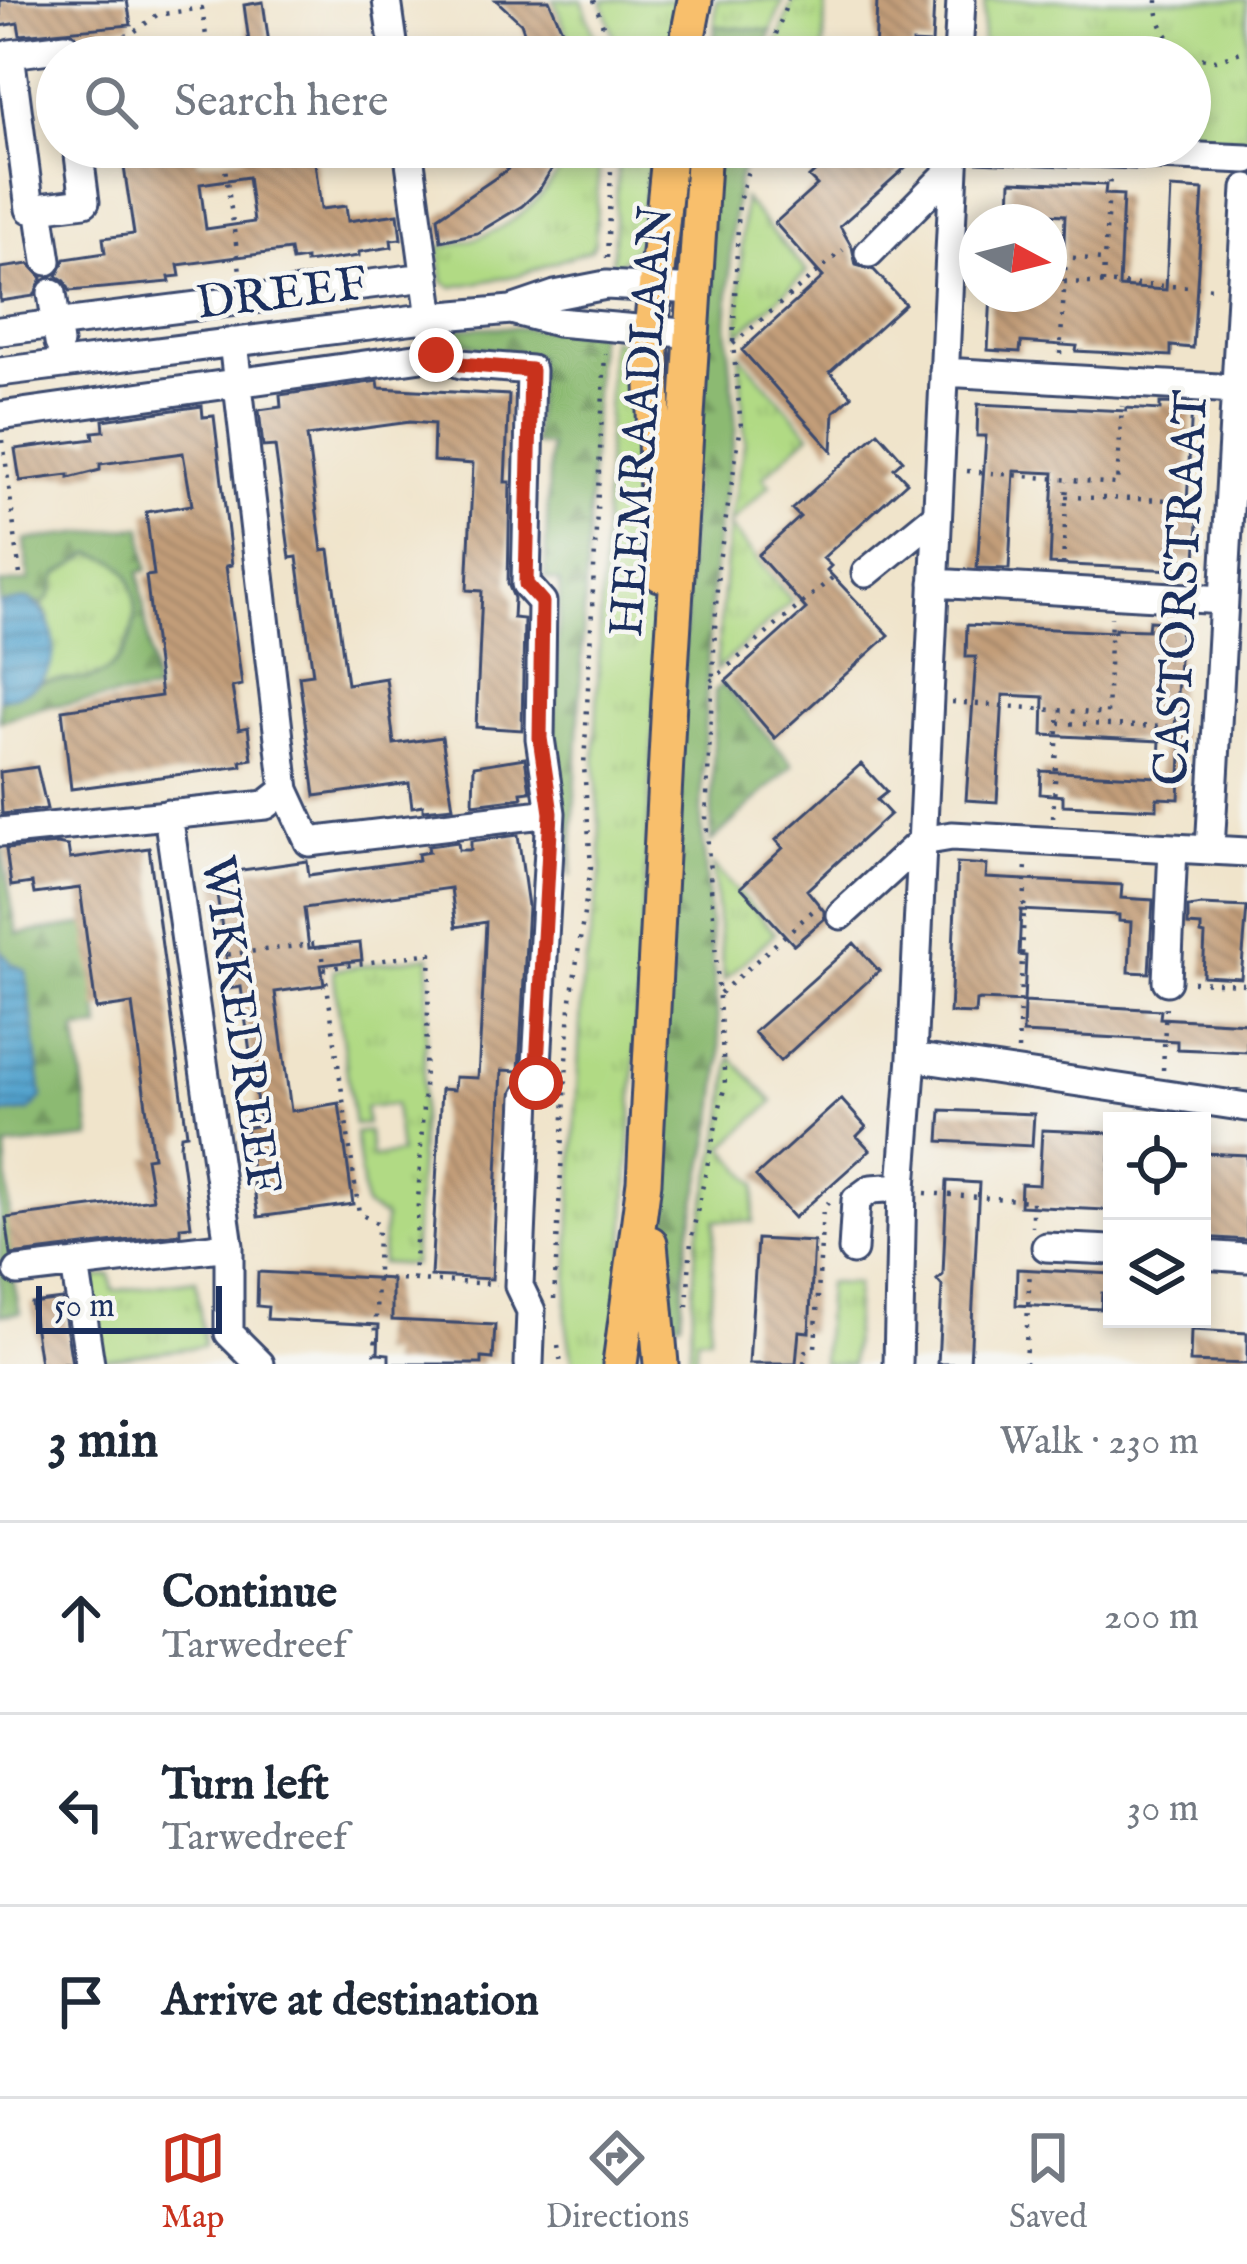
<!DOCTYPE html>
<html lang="en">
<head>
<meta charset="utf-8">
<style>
  :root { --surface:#fff; --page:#f6f6f7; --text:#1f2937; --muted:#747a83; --line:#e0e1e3; --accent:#c8321e }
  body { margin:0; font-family:"IM FELL English",serif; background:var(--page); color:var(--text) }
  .controls { position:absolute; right:36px; bottom:36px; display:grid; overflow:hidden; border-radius:0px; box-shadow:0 6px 18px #0003 }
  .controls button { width:108px; height:108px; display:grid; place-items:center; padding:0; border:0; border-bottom:3px solid var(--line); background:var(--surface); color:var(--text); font:60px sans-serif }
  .compass { position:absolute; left:959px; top:204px; width:108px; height:108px; border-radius:50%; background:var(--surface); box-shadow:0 6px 18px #0003; rotate:97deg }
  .scale { position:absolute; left:36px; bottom:30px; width:186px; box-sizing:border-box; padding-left:12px; border:6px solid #1b2f5e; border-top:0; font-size:33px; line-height:42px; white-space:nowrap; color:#1b2f5e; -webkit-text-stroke:9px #f6f6f2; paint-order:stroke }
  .stop { position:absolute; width:36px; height:36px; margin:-27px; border:9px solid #c8321e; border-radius:50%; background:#fff }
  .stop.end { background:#c8321e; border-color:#fff; box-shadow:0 3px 12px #0008 }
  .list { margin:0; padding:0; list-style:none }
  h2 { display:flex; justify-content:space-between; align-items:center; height:156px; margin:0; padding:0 48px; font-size:51px }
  h2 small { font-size:39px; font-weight:400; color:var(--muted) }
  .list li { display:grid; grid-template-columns:78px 1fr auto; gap:36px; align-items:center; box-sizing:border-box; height:192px; padding:0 48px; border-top:3px solid var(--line) }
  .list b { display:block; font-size:45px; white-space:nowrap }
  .list p { margin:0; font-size:39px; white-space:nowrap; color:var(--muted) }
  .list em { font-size:39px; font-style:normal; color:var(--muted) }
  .icon { flex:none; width:66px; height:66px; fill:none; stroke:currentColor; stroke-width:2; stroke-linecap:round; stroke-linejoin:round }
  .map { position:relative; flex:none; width:1247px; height:1364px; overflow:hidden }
  .search { position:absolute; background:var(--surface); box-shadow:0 6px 18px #0003; left:36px; right:36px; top:36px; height:132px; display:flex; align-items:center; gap:30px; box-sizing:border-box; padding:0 42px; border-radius:66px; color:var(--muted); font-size:45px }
  .sheet { height:732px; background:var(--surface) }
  nav { display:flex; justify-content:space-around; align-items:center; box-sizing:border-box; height:168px; border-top:3px solid var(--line); background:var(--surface); font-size:33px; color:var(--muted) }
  nav a { display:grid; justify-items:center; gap:6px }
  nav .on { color:var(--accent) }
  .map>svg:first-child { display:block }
  .grass { fill:url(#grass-tufts); stroke:#668471; stroke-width:3 }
  .forest { fill:url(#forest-firs); stroke:#547468; stroke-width:3 }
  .water { fill:url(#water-rules); stroke:#376996; stroke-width:3 }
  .building { fill:url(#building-back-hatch); fill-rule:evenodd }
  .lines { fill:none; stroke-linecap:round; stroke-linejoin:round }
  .minor-casing { stroke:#3b4a6e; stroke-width:33 }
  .major-casing { stroke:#3b4a6e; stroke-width:39 }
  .path { stroke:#3b4a6e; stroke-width:4.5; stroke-dasharray:3 9; stroke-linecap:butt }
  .minor { stroke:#fff; stroke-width:27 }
  .major { stroke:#f8bf6c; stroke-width:33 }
  .route { stroke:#c8321e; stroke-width:15 }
  .labels { text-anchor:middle; stroke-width:9; stroke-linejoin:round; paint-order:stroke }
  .street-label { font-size:48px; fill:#1b2f5e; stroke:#f6f6f2 }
</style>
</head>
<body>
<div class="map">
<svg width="1247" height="1364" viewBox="0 0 1247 1364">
  <defs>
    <pattern id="grass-tufts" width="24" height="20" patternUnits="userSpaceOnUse" patternTransform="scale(3)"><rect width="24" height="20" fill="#b1da84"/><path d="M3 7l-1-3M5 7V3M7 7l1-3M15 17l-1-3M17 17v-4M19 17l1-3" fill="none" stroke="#98bb74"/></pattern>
    <pattern id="forest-firs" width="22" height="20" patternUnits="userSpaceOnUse" patternTransform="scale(3)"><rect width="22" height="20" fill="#8cba72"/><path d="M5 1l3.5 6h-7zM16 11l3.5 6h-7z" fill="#729861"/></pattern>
    <pattern id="water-rules" width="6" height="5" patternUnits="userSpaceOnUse" patternTransform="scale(3)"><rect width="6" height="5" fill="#53a3cd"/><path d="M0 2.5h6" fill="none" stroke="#4485aa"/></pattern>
    <pattern id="building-back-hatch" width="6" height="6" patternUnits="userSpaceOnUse" patternTransform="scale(3)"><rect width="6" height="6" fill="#c39e79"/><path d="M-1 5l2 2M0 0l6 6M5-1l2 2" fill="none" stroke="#9e8166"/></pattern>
  </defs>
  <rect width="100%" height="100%" fill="#f6f6f2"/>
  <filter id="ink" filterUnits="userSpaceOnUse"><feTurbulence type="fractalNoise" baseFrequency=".00833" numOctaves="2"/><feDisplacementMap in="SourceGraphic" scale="24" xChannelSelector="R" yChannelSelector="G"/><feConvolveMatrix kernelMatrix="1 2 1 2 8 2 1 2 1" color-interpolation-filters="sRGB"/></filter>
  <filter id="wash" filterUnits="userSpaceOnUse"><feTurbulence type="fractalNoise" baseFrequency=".004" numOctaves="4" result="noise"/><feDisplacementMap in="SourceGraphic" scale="48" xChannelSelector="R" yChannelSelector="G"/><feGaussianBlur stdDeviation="2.7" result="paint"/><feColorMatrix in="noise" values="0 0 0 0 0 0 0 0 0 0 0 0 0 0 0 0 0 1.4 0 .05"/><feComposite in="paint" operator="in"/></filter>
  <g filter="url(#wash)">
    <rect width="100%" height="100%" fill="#f0e4cb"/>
    <path class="grass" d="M554 0H582L602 57H576Z
      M602 0H686L673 57H620Z
      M716 0H783L771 31 715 26Z
      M793 0H826L823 57H772Z
      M985 0H1247V142L1190 140V57H981Z
      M572 147H600L595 242 590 250 519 275 453 287 443 282 439 247C503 239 545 204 572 147Z
      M619 147H652L637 246 612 270Z
      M744 199 807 272 738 335Z
      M611 338C627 346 640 354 646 372L657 662 621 1310 606 1364H573L566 1322 582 984 602 867 595 757Z
      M739 353 810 434 763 477 770 485 729 524 745 440Z
      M729 526 792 601 716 670Z
      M92 553C99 556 112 558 118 563 149 591 134 650 105 672 90 683 59 681 41 682 54 663 55 624 42 605L50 597 57 575Z
      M713 865 775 933 724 980Z
      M430 956 413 1265 381 1263 385 1218 365 1206 355 1133 368 1131 372 1157 400 1153 395 1104 365 1107 367 1124 354 1125 333 970Z
      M731 1057 773 1102 724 1147 756 1185 753 1222 715 1220 709 1337H697L695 1364H689L696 1244 724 1119Z
      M110 1275 113 1291 196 1280 204 1346 95 1360 84 1279Z
      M827 1283 856 1284 852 1364H823Z"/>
    <path class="forest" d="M715 26 771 31 763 57H714Z
      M709 147H749L738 182 733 221 727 324 736 428 719 524 710 610 701 815 721 1060 714 1121 686 1248 681 1321 661 1325 653 1253Z
      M497 327 598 331 571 877 554 734 560 582 545 578 550 446 534 444 538 356 480 348 461 341 458 328Z
      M142 527 147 570 139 572 155 692 42 707 0 721V699C16 696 28 685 43 682 60 677 81 683 98 676 136 662 149 590 118 563 112 558 99 556 92 553L57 575 50 597 42 605 27 599 0 604V584L29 581 25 540Z
      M722 684 793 765 711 842 715 691Z
      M0 840 17 934 89 924 100 1028 76 1030 91 1138 6 1147 12 1274 20 1313 0 1315V1114L29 1111 11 963 0 950Z"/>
    <path class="water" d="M27 599C53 610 63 653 44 677 34 690 16 696 0 699V604Z
      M0 950 11 963 26 971 42 1098 29 1111 0 1114Z"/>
    <g id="blocks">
      <path class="building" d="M0 0H127L131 25 20 35 18 23 0 26Z
        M496 0H549L574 57H533L521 23Z
        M877 0H934L932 44 913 43V57H875Z
        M263 2 271 57H251L244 5Z
        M121 147H195L197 163 245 157 244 147H313L321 209 346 206 348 221 398 214 401 239 391 240 392 247 359 252V256L306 263V259L292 261 290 250 178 265 180 276 169 277 170 282 70 291 65 281 57 276 65 259 105 253 103 238 134 234ZM248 177 254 222 206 229 200 184Z
        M521 147H565L539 190 522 206 477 233 441 241 438 217 507 170Z
        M843 147H928L840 226 852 247 856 265 874 270 905 304 830 372 852 396 834 412 832 451 742 350 823 277 775 223 817 185 809 177Z
        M1011 181 1106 185 1105 194 1123 195 1119 287 1166 290 1171 188 1203 190 1193 348 1171 346V356L1076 351 1077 346 1021 342 1020 352 988 350 991 294H1049L1050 268 1063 269 1065 215 1010 212Z
        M29 264 42 278 34 296 0 301V268Z
        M378 381 379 388 509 395 505 482H510L508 584 514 598 513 618 524 619 522 730 476 727 482 591 467 590 473 464 433 461 434 424 410 422 307 436 322 551 329 550 347 684 386 678 394 744 442 737 453 807 423 810V805L412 807 409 783 315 796 299 676 313 674 302 595 297 557 290 558 275 446 263 447 259 410 281 407 280 395Z
        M1160 403 1192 404 1187 504H1199L1196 561 1175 559 1174 570 1050 564 1054 473 1014 471 1009 569 977 568 986 436H977L978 404 1126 411V408L1160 410Z
        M202 406 203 417 214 416 232 565 226 566 242 685 232 687 239 729 248 727 252 759 241 761 242 766 71 789 62 710 161 696 146 576 154 575 146 512 192 505 183 453 100 464V470L69 478V475L20 481 15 449 94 439 93 432 104 431 103 420Z
        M878 432 903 460 894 468 907 482 823 558 831 566 827 570 889 635 775 738 726 681 806 609 758 555 800 517 792 509Z
        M1149 621 1181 623 1175 731H1182L1179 799 1157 798V809L1063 805V796L1040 794 1041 771 1158 777 1160 741 1043 735 1044 697 1003 695 997 802 966 800 976 657H966L967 625 1115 632V629L1148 630Z
        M525 758 530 791 521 792 522 798 473 804 474 766Z
        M861 764 887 792 877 800 890 814 807 890 824 911V919L794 945 741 887 783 848 776 840Z
        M37 767 47 809 2 814 0 772Z
        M518 835 528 906 519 1071 502 1070 492 1279 431 1276 441 1089 454 1090 455 1077 478 1078 483 988 486 922 456 927 451 888 304 908 309 948 360 943 362 960 321 965 324 985 275 992 291 1111 339 1103 353 1204 258 1217 246 1128 260 1125 241 987 227 989 224 969H228L214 874 307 861 309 875 419 860 418 854 429 852 428 846 458 842 459 850H471V841Z
        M57 844 68 846 70 859 149 848 187 1134 181 1135 180 1146 191 1226 180 1227V1234L11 1255 6 1218 153 1199 146 1158 153 1157 132 1004 96 1009 80 888 34 894 32 883 11 886 6 849Z
        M957 863 987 865 986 878 1122 885 1121 898 1153 900 1149 973 1129 972 1131 922 1119 921V915L1021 910 1019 955 1026 956 1024 1002 980 1000 976 1001 975 1014 950 1013Z
        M1202 905 1247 907 1241 978 1203 976 1205 935 1201 934V926L1188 925V907Z
        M854 943 879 971 780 1061 754 1032Z
        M1024 1002 1161 1010 1160 1018 1247 1023V1052L1177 1049V1041L1023 1033Z
        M841 1099 866 1127 857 1136 870 1150 794 1218 756 1176Z
        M941 1110 1034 1114 1032 1146 939 1141Z
        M1042 1130 1112 1133 1106 1210 1020 1206 1021 1184 1039 1185Z
        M1202 1153 1247 1155V1240L1202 1237Z
        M947 1181 979 1183 970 1364H938L942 1286 937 1280 943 1275Z
        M757 1239 814 1242 809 1332 799 1331 796 1364H749Z
        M1017 1269 1112 1274V1293H1102L1101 1309 1016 1305Z
        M258 1272 392 1279V1320L495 1325 493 1359 482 1358V1364H389V1354L378 1353 379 1325 267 1319 268 1307 257 1306Z
        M62 1299 72 1364H40L31 1303Z
        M1191 1330 1247 1333V1364L1190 1362Z"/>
    </g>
  </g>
  <g filter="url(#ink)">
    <use href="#blocks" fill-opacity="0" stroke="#3b4a6e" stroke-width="3"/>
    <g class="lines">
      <g class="minor-casing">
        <path id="minor" d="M387 0 395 57
          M67 57 66 47 10 54 30 209 85 202 78 147
          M958 57 961 0
          M408 147 436 355 461 364 531 370 526 584 542 602 540 738 551 813 536 1083 527 1096 519 1286 531 1311 529 1364
          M977 147 1247 159
          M39 208 47 261
          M869 253 954 167
          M52 293 59 343
          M511 310 557 322 694 334
          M0 331 426 277
          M233 342 285 790
          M0 372 432 317 511 310 555 295 606 285 696 290
          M944 372 1236 389
          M0 416 436 355
          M866 573 937 515
          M934 583 1224 600
          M168 814 229 1246V1333L260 1364
          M0 832 266 805 285 790 309 842 551 813
          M1210 850 1247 188
          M841 915 922 841 952 836 1247 852
          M1167 981 1173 848
          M912 1057 1247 1107
          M1046 1247 1112 1250
          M853 1250 856 1200 871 1189 902 1187
          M1202 1255 1247 1258
          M75 1264 90 1364
          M18 1271 229 1246
          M898 1364 902 1187 912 1057 955 147"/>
      </g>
      <g class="major-casing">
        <path id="major" d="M684 57 695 0
          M660 574 651 330 670 147
          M650 1243 661 1364
          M620 1364 644 1182 669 701 704 147"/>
      </g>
      <path class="path" d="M594 0 614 57
        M1157 0C1156 26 1169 41 1189 57
        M89 43 130 35 157 15 202 8 209 57
        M768 57 788 0
        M1190 57 1216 60 1247 50
        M222 147 241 278
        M1049 256 1104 260 1110 177
        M607 258 612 147
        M1064 282 1218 288
        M1103 283 1104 260
        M733 344 843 250
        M1060 354 1066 258
        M3 440 20 575
        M967 471 1117 484 1122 406
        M1066 497 1206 501
        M1063 565 1067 481
        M711 681 839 572
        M952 702 1107 714 1111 617
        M1059 723 1193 728
        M1053 818 1059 710
        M216 956 321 943 359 1213 378 1224 375 1364
        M324 969 431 953 414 1280
        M1193 982 1247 984
        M720 993 815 909
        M1018 1050 1026 864
        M1163 1070 1166 1003
        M925 1193 1032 1201V1227
        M377 1278 497 1284
        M554 1299 570 1006 591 867 584 766 605 353
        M687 1307 691 1240 725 1084 706 817 718 567 741 426 733 344 739 201 755 147
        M558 1346 561 1364
        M804 1364 805 1352 815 1348 823 1208 831 1200
        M1025 1364 1030 1269"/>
      <use href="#minor" class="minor"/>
      <use href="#major" class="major"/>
    </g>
  </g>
  <g class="lines" filter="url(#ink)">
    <path class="route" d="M436 355 460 364 531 370 526 584 542 602 540 738 551 813 536 1083"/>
  </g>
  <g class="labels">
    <g class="street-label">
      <text transform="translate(281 291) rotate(-7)" y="17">DREEF</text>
      <text transform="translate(639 421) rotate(-86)" y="17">HEEMRAADLAAN</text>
      <text transform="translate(1179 588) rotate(-87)" y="17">CASTORSTRAAT</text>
      <text transform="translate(243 1024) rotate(82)" y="17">WIKKEDREEF</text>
    </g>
  </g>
</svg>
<div class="controls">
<button><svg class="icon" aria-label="locate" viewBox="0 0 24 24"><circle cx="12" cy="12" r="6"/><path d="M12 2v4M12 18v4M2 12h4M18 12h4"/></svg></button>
<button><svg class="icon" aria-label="layers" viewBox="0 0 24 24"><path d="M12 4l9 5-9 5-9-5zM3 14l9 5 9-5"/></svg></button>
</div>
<svg class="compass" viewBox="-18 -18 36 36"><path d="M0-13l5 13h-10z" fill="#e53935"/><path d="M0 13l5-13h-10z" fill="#747a83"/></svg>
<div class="scale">50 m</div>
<div class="stop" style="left:536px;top:1083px"></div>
<div class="stop end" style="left:436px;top:355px"></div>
<div class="search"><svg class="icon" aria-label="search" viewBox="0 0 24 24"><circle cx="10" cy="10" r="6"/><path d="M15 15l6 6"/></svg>Search here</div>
</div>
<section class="sheet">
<h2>3 min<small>Walk · 230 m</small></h2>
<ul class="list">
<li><svg class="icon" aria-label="ahead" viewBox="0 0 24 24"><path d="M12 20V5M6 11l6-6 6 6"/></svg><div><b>Continue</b><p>Tarwedreef</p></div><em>200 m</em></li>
<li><svg class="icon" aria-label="left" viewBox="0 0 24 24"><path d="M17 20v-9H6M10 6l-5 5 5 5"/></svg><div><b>Turn left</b><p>Tarwedreef</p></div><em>30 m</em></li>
<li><svg class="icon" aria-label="arrive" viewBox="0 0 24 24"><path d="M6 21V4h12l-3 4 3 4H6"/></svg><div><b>Arrive at destination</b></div></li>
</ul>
</section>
<nav>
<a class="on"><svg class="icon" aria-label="map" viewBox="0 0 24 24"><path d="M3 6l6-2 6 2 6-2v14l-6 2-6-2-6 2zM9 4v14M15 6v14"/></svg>Map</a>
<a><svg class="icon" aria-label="directions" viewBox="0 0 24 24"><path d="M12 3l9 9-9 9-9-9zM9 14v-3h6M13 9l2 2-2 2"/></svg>Directions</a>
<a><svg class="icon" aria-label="saved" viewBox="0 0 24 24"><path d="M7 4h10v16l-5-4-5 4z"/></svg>Saved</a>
</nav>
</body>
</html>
